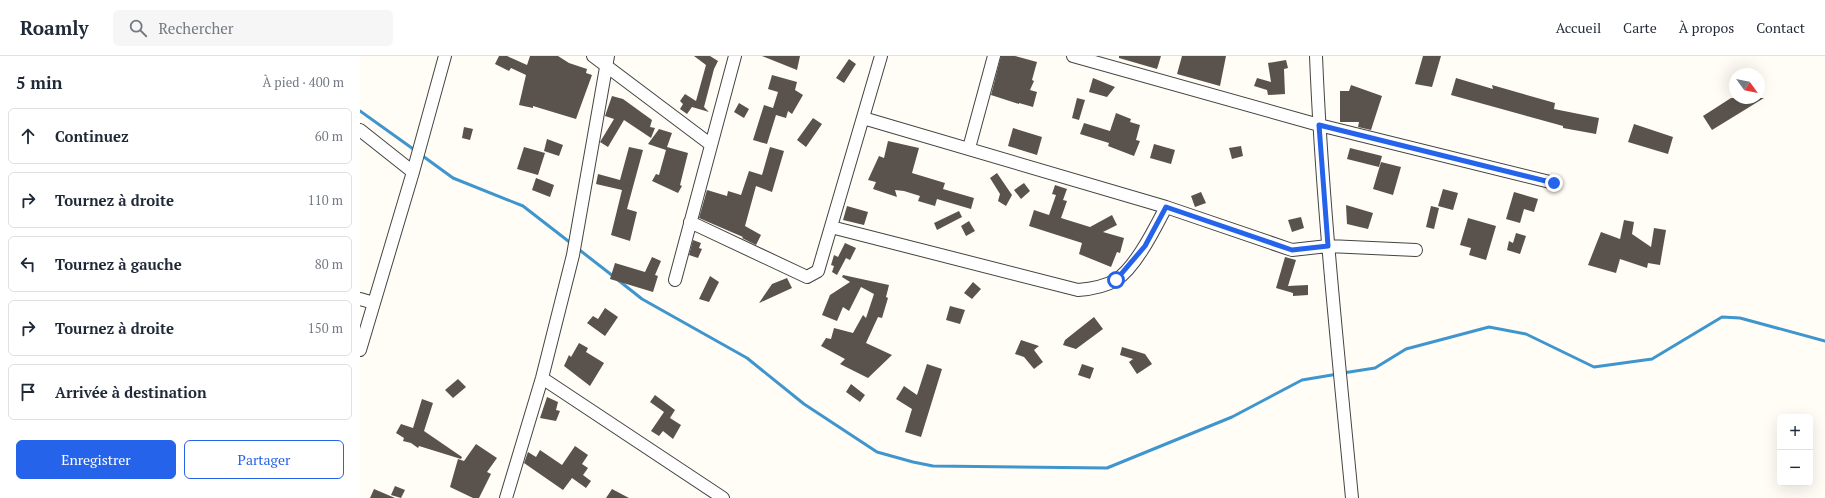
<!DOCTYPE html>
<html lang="fr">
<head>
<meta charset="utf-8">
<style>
  :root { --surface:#fff; --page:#f6f6f7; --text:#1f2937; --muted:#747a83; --line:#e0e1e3; --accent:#2563eb }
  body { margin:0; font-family:"PT Serif",serif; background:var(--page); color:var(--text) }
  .controls { position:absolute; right:12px; bottom:12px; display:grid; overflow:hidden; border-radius:6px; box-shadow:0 4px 16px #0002 }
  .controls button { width:36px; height:36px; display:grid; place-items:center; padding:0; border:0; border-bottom:1px solid var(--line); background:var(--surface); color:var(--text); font:20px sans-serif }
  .compass { position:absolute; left:1369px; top:12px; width:36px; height:36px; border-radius:50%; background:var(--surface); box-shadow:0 4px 16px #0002; rotate:123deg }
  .stop { position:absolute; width:12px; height:12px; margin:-9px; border:3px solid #2563eb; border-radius:50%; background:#fff }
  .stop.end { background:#2563eb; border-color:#fff; box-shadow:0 1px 4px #0008 }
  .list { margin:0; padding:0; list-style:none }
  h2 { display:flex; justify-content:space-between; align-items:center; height:52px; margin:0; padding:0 16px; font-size:17px }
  h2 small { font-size:13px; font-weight:400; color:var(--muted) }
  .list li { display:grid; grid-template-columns:26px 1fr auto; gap:12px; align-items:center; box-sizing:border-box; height:56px; margin:0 8px 8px; padding:0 8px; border:1px solid var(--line); border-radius:6px }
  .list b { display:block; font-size:15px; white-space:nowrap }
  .list em { font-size:13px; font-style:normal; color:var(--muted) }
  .actions { display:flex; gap:8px; padding:12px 16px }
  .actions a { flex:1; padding:9px 0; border:1px solid var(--accent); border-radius:6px; text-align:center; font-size:14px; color:var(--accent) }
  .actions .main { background:var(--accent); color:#fff }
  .icon { flex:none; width:22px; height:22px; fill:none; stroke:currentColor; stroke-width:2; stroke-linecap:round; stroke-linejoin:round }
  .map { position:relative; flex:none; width:1465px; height:442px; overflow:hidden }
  header { display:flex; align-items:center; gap:24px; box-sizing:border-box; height:56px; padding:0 20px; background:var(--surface); border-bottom:1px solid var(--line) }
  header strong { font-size:19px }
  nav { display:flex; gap:22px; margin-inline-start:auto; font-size:14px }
  .search { width:280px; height:36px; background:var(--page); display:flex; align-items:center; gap:10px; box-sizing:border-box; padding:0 14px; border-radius:6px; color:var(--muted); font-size:15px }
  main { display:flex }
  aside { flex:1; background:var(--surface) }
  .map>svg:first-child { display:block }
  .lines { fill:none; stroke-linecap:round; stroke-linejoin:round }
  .stream { stroke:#3f96cf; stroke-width:3 }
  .building { fill:#5a524d }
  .minor-casing { stroke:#444; stroke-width:14 }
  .minor { stroke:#fff; stroke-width:12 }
  .route { stroke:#2563eb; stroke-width:5 }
</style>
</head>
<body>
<header>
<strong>Roamly</strong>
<div class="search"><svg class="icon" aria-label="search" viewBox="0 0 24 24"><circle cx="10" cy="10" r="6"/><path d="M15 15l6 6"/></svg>Rechercher</div>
<nav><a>Accueil</a><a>Carte</a><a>À propos</a><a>Contact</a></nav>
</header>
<main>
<aside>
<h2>5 min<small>À pied · 400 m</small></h2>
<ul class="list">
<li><svg class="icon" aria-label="ahead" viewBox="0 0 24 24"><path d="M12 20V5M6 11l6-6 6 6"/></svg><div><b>Continuez</b></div><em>60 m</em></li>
<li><svg class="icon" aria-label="right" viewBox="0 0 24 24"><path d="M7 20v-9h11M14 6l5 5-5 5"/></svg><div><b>Tournez à droite</b></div><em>110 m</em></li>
<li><svg class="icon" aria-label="left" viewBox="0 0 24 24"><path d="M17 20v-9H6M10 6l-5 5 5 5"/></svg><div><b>Tournez à gauche</b></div><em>80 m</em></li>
<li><svg class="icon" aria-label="right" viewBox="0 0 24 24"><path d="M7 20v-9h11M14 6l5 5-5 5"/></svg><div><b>Tournez à droite</b></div><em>150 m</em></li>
<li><svg class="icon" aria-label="arrive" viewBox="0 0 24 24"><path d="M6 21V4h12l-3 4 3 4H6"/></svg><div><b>Arrivée à destination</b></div></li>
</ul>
<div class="actions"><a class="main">Enregistrer</a><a>Partager</a></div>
</aside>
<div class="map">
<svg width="1465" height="442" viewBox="0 0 1465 442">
  <rect width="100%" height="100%" fill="#fffdf5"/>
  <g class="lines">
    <path class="stream" d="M0 55 56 95
      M60 98 93 122 163 150 212 188
      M217 192 253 220
      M258 224 282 243 387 302 444 348 517 396 553 406 573 410 747 412 872 361 942 324 978 318
      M983 317 1015 312 1046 293 1129 271 1166 278 1234 311 1292 303 1362 261 1380 262 1465 285"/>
  </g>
  <path class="building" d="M139 0H147L167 9 170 0H198L209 7 227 13 226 17 232 19 216 63 173 50V52L159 49 166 19 151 12 149 15 135 8Z
    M334 0H350L358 5 354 13 344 51 349 56 332 51 327 58 320 53 323 48 320 45 325 38 336 45 346 9Z
    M402 0H440L437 14Z
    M641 0H655L677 6 672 24 674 25 670 34 677 36 673 51 659 47V48L631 39Z
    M759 0H801L797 13 759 2Z
    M822 0H866L860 30 817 18Z
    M1063 0H1081L1072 31 1055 28Z
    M489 3 496 8 484 27 476 22Z
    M926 4 928 12 924 13 925 38 908 39 907 34 894 30 897 22 911 26 908 7Z
    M412 19 437 26 435 34 443 39 432 58 428 55 426 62 416 59 407 88 393 84 404 49 413 52 418 36 408 33Z
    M733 22 755 31 747 41 729 36Z
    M1096 22 1133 33 1132 29 1195 47 1194 53 1239 62 1236 78 1203 72V70L1091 39Z
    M991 29 1022 40 1011 74 998 71 999 66H980V35H989Z
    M252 40 263 43 292 64 290 71 295 72 291 82 264 64 248 91 240 86 254 63 245 60Z
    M717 42 725 44 719 64 712 62Z
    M1371 42H1404L1352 74 1343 60Z
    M379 47 389 53 384 62 374 56Z
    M756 57 771 63 770 66 780 69 776 84 780 85 774 100 748 90 749 87 720 78 724 67 750 75Z
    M453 62 462 68 446 91 437 84Z
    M1274 68 1313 81 1308 98 1268 86Z
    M104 71 113 73 110 84 102 82Z
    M653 72 682 81 677 99 648 90Z
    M299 73 312 77 307 91 328 97 320 129 322 130 318 137 292 125 296 118 299 119 306 94 288 88Z
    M187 83 203 89 199 100 184 95Z
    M528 85 559 92 552 117 585 127 583 133 614 142 611 153 577 143 575 150 558 145 560 140 544 135 535 134 537 141 513 133 516 126 508 124 519 100 524 102Z
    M794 88 815 94 811 108 790 102Z
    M881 90 883 100 872 103 869 92Z
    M164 91 185 97 178 119 157 113Z
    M269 91 283 94 267 153 277 156 270 185 251 179 262 134 236 128 238 118 260 124Z
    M410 91 424 95 412 136 396 130 385 170 401 179 396 189 382 182 383 181 339 162 347 134 367 140 368 135 381 139 389 115 402 119Z
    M990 92 1022 100 1019 111 987 103Z
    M1021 106 1041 111 1033 139 1013 133Z
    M637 117 652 139 646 150 638 145 640 138 630 122Z
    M176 122 194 129 190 141 172 134Z
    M664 127 670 135 661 143 654 134Z
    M695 129 707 133 703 144 707 145 701 162 730 171 752 159 757 169 743 176 764 182 760 197 757 196 751 211 719 198 722 187 669 170 674 154 689 159 696 139 692 138Z
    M1083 133 1098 137 1093 154 1078 150Z
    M841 136 846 147 835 151 831 140Z
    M1154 136 1178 143 1174 156 1164 153 1160 167 1146 163Z
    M986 149 1013 157 1008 173 987 168Z
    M487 150 508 156 504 169 483 164Z
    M1071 150 1079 152 1074 173 1066 171Z
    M599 155 602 161 577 174 574 167Z
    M941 161 944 172 932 176 928 164Z
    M1108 162 1136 170 1126 204 1109 199 1111 192 1100 189Z
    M1264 164 1274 166 1272 178 1291 191 1294 172 1306 174 1300 209 1288 207 1287 212 1260 203 1256 217 1228 209 1241 176 1260 183Z
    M609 165 615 175 606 180 601 170Z
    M1156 177 1166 180 1160 198 1147 194 1149 185 1153 187Z
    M333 184 341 187 339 192 342 193 338 202 329 199Z
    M485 187 496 192 490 204 486 202 477 219 472 216 474 210 471 209 474 199 478 201Z
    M292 201 301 205 295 219 298 220 293 236 250 223 255 207 285 216Z
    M925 201 936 204 928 230 948 229V239L933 240V237L916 232Z
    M483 219 529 229 526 241 528 242 522 262 518 261 506 287 532 299 508 322 480 308 485 303 461 290 466 282 471 283 474 272 493 277 503 259 506 262 514 238 501 231 489 255 483 251 477 265 462 259 470 239 490 226 482 221Z
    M350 220 359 226 349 246 339 243Z
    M427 222 432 232 399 247 412 228Z
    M613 226 621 233 612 243 604 237Z
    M590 250 605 254 600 268 586 264Z
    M245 252 258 261 245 280 227 267 233 260 238 263Z
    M734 261 743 273 716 293 703 289 705 284Z
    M661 284 679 290 674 294 683 306 674 313 664 301 655 298Z
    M219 287 228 292 226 296 244 307 230 330 204 310 209 299 211 301Z
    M762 291 785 298 792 308 777 318 769 306 773 303 760 299Z
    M567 308 582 313 561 381 545 376 552 353 536 343 544 330 557 339Z
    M722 308 734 312 730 323 718 319Z
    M98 323 106 331 93 342 85 334Z
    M491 328 505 339 500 346 486 336Z
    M295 339 315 354 310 362 321 369 313 383 303 375 299 380 291 375 304 356 290 346Z
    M187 341 198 346 196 354 200 355 196 365 180 362Z
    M62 343 73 347 64 375 102 401 101 403 59 390 58 392 51 387 43 385 44 382 36 377 41 368 53 372Z
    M116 388 137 402 127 416 131 418 119 442H113L90 431 98 403 104 405Z
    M215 390 228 399 222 408 228 412 223 419 231 425 226 432 212 422 203 434 164 407 168 396 176 401 180 394 202 409Z
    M35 430 45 434 41 442 31 439Z
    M14 433 35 442H10Z
    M252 433 269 442H246Z"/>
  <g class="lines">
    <g class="minor-casing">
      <path id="minor" d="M233 0 350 88
        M713 0 959 69 1194 127
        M956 0C962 148 978 295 992 442
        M503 62 806 151 932 194 968 190 1056 194
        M0 74 53 116
        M609 92 634 0
        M330 166 447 221 458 215 521 0
        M471 171 718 234C731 233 744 231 756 224 776 211 795 172 806 151
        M315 224 375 0
        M0 243 14 247
        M0 294 53 116 85 0
        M182 322 363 442
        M146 442 182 322 213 199 248 0"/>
    </g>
    <use href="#minor" class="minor"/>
  </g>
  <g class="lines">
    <path class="route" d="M756 224 785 190 806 151 932 194 968 190 959 69 1194 127"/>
  </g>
</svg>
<div class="controls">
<button>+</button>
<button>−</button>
</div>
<svg class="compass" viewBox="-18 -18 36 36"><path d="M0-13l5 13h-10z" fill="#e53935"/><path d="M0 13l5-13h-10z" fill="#747a83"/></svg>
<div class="stop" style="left:756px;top:224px"></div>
<div class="stop end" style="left:1194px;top:127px"></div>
</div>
</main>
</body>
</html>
